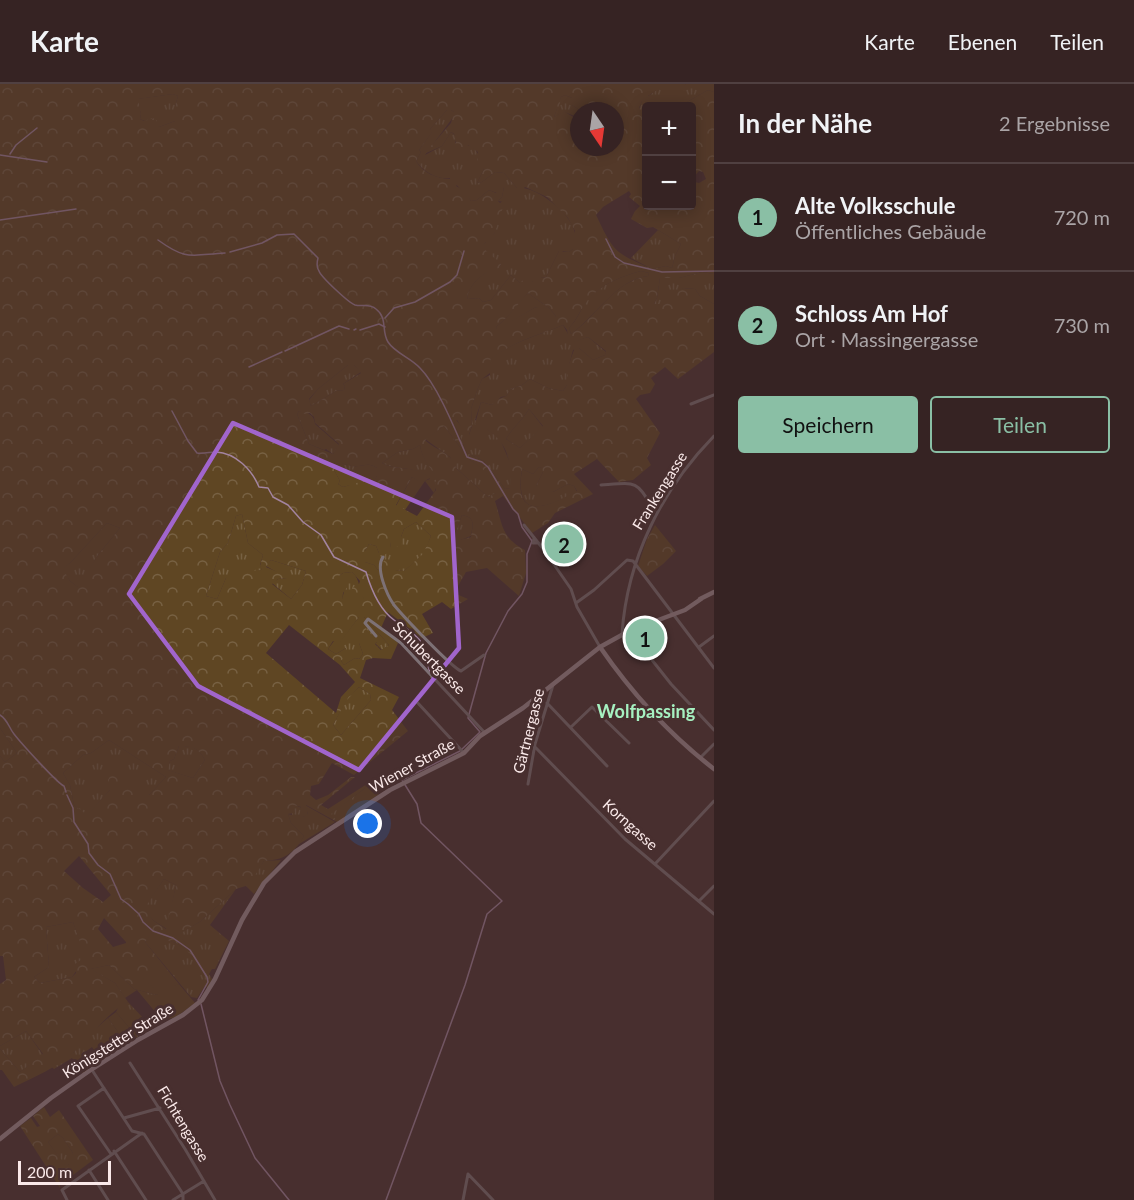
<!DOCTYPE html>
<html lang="de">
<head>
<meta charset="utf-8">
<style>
  :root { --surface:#362323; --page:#3d2b2b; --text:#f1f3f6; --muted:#aaa4a6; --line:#504041; --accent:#8abfa5 }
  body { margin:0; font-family:Lato,sans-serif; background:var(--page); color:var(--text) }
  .controls { position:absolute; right:18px; top:18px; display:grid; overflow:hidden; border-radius:6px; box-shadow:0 3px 15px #0003 }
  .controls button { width:54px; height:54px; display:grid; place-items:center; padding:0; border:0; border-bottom:2px solid var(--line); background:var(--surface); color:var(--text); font:30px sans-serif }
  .compass { position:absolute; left:570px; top:18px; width:54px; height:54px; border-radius:50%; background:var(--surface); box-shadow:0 3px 15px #0003; rotate:167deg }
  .scale { position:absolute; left:18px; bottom:15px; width:93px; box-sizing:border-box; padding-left:6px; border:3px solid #fae9e9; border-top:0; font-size:16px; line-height:21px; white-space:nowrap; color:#fae9e9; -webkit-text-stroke:4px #482f2f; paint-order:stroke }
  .you { position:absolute; left:368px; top:740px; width:21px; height:21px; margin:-15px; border:4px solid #fff; border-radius:50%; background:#1a73e8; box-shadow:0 0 0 9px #1a73e833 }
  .badge { display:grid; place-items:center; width:39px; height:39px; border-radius:50%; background:var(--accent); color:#111; font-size:20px; font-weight:700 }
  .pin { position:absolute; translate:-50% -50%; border:3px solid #fff; box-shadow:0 2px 6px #0006 }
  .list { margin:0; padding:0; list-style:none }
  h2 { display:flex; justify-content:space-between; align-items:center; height:78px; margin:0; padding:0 24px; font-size:26px }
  h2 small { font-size:20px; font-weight:400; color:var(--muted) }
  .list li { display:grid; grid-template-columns:39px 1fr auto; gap:18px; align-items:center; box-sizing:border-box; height:108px; padding:0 24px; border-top:2px solid var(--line) }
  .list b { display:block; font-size:22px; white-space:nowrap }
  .list p { margin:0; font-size:20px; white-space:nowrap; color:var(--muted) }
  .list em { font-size:20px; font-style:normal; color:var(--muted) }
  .actions { display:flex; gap:12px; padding:18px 24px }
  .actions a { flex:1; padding:14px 0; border:2px solid var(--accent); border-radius:6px; text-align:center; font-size:21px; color:var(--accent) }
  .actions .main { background:var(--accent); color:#111 }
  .map { position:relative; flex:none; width:714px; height:1116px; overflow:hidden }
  header { display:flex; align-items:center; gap:36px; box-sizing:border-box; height:84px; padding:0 30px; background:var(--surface); border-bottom:2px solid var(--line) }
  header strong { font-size:28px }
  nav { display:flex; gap:33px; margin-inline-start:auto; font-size:21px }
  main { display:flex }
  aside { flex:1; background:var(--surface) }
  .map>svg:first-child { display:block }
  .grass { fill:url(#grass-tufts) }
  .forest { fill:url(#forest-crowns); fill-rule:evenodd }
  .garden { fill:#5f4623 }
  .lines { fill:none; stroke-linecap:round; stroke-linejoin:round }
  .stream { stroke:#a384a0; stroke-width:1.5 }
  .street { stroke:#7d7175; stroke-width:3 }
  .secondary { stroke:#a49198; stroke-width:4.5 }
  .marked { fill:none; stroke:#a165cc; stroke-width:4.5; stroke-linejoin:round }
  .labels { text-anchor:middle; stroke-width:6; stroke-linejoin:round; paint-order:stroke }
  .street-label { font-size:15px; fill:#fae9e9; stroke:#482f2f }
  .quarter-label { font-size:18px; font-weight:bold; fill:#a6f1c1; stroke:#482f2f }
</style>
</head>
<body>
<header>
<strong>Karte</strong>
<nav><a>Karte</a><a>Ebenen</a><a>Teilen</a></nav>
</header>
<main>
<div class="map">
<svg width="714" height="1116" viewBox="0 0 714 1116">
  <defs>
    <pattern id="grass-tufts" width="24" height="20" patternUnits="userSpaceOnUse" patternTransform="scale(1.5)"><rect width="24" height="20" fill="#5f4623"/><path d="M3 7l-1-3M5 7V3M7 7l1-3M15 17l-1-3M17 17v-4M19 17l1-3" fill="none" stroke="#776143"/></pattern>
    <pattern id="forest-crowns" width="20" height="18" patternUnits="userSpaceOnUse" patternTransform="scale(1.5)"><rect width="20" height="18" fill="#5f4623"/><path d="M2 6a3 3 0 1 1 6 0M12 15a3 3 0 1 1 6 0" fill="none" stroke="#776143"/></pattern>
  </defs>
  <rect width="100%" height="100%" fill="#482f2f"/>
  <path class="grass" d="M686 0H714V8L708 6 680 22H668L664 19 657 22H646V37L639 25 642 17 660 3 665 1 683 2Z
    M173 10 178 12 175 22V37L159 43 140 35 141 30 137 15Z
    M565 11 572 14V21L581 27 577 33 562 27V29L554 33 561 13Z
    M447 26H451L454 28V32L425 71 442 62 451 48 457 53 455 59C477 61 477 66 484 85L477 99 482 98 495 88 504 89 517 104C535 101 570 129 574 146 576 151 573 159 573 165L569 168 559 167 546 193 535 195 532 198 520 199 511 191 491 216 483 218 479 214 468 215 467 213C471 197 486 187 501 181L481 163 494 150 498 133 504 118 498 117 502 113 504 103 497 109 489 106 477 116 471 117C465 108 457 103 451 94 438 96 423 88 416 77L421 68 419 66 432 48 430 45Z
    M658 146 681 160 675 172 672 184 666 182 652 185 631 174Z
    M641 187 649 189 648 192C617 195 594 234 571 250L569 244C578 235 580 226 587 216 601 200 622 192 641 187Z
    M702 188 714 190V220L700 212 695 205 683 204 661 221 654 220 657 214 660 194H679Z
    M528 209 549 224 556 232 554 234 536 223 497 246 496 243C509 233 516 221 528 209Z
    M563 241 569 252V259L588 253 606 268 605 271 593 276 579 264 573 266 569 281 567 282V301L563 307 548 304 530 295 522 301 511 305 506 312 501 313 492 321 481 318 475 336 500 355 511 381V404L505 405 484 377 467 369 454 339 456 336 469 351 472 342 471 325 478 304 482 295 490 291 489 276C511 258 537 252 563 241Z
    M348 281H354L361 288 343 300 345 302 344 306 336 307 311 322 309 316 318 305Z
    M529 325 543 343 520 364 506 355C513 343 522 337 529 325Z
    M299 327C308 329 314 330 315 340L339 361 333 370 326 365 324 366 309 360 297 330Z
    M444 342 470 376 485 386 497 409 488 413 456 384 450 373 425 355Z
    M420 361C422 376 431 383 439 396L434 409 425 397 405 426 396 422 412 393 421 398 430 395C418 381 396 387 382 379L398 368 413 365Z
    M336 377C342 379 347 381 352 382 361 384 368 377 377 384V392L374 398C363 400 353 400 343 403L338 400 340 397 334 386 333 380Z
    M539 383 543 384V388L536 402 553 408 568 400 574 402 577 408C546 423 514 439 522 385L533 390Z
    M242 430 248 459 263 471 260 481 262 486 226 494 217 515 206 512 220 468 228 459 236 432Z
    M462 431C477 434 472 442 471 452L455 458 456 447Z
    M416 438 431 452 424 470 404 487 382 485 378 486 374 481 365 478V467L369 460 376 462 379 469 390 464 391 458 401 453 404 445Z
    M107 439 120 444 98 471 79 504 70 497 62 485 71 478Z
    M271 476 306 487 302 501 291 515 272 499 278 495 287 494 266 482Z
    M352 488C361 496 358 506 365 516L341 519 345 504 339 497V492L343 489Z
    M359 533H364L389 561 382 566 375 559 377 558 359 559 363 570 359 575 355 574 344 581 341 577 346 564 336 570 328 565 334 557 339 559Z
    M359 603 370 610 371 616 341 651 333 641 346 616Z
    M0 644 17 669 5 678 0 672Z
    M109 656 166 693 149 711 110 706 87 732 74 721 70 701 63 689 83 671 91 669Z
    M179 662C193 662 198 663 205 676L193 694 167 686 170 677 174 675Z
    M367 700 379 710 339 739 330 730 364 705Z
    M292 720 302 724 303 733 308 730 305 721 335 738 299 760 304 752 291 739 288 730 292 731Z
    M281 776 254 810 246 802 264 777Z
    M164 795 176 801 167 845 154 837 143 825Z
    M236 805 210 841 229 857 215 885H212L209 890 212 895 208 904 205 902 197 914 191 913 145 858 151 850 176 859 192 870 185 858 177 851 201 837Z
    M73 838 86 873 72 893 40 899 34 893 49 883 46 843Z
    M109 881 134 905 157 911V921L164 934 161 932 163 937 154 938 153 943 150 940 152 937 146 939 150 946 144 945 142 947 147 948 137 953 116 928 119 922 128 918 146 937 152 935 150 932 152 931 153 933 157 930 137 906 125 914 115 899 90 885Z
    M108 934 126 959 102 977 92 963 85 968 95 981 83 989 72 974 54 985 52 983 74 968 86 953Z
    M26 947 43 971 20 988 0 965V962Z
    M58 1050 63 1054 73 1069 69 1080 66 1083 48 1058Z"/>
  <path class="forest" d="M0 0H686L683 3C665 1 662 2 648 12V16L642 17 639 24 646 37V122H692V102L695 98 699 99 706 95 703 88 699 87 692 95V22H680L708 6 714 8V190L702 188 679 194H660L657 214 654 220H661L664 213 683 204 695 205 700 212 714 220V268L678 295 665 283 651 294 655 300 650 309 640 311 636 315 660 349 647 374 651 381 633 396 619 398 597 375 574 390 593 410 555 429 548 439 532 449 503 412 495 417C503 442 501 453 525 466L526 489 519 512 487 484 466 488 454 509 468 515 451 525 442 518 422 530 433 549 422 554 388 528 381 544 398 559 391 575 373 574 366 576 360 594 399 613 392 626 408 647 354 691 332 679 319 700 311 702 310 711 316 716 328 711 351 693H355L321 721 328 725 367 700 364 705 331 730 339 739 306 721 308 731 303 733 300 728 301 723 293 721 295 729 288 730 291 739 304 752C294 770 283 776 264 777L249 801 236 805 201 837 178 851 194 867 192 871 176 859 151 851 145 858 179 900 157 911 134 905 109 881 91 885 115 899 128 918C107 929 92 951 74 968 58 983 34 993 14 1003L2 986H0V965L20 988 43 970 26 947 0 962V900L6 896 3 872H0V672L5 678 17 669 0 644ZM173 10 178 12 175 22V37L159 43 155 34 144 37 140 35 141 30 138 15ZM565 11 572 14V21L581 27H615V63H579V32L575 34 562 26 561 29 554 33 557 25H559L561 13ZM447 26H451L454 28 451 39 424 70 442 62 451 48C459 52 455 58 455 66L461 68 468 61 478 68 477 76 484 85 477 99 482 98 495 88 504 89 517 104 522 106 525 103 547 113 568 134 575 147 570 159 573 165 569 168H563L561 165 559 167 546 193 541 194 536 191 532 198 525 194 520 199 511 191 491 216 483 218 479 214 468 215 467 213C471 198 485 187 499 184L501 180 482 163 486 158 489 159C498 147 499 130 506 117L505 115 500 119 498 117 502 113 504 103 500 104 496 109 489 106 477 116 471 117 465 107 456 102 460 97 459 93 453 90 450 92V95C436 94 423 89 416 77L421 68 419 66 433 47 430 45ZM629 107 631 110 629 113 640 122 635 127 631 135 647 144 653 143 681 160 675 172 672 184 666 182 652 185C640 179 621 173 613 162 606 153 601 141 596 131L603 123ZM641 187 649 189 648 192C615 196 596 233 571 250L569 244C578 235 580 225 588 216 601 200 622 192 641 187ZM528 209 549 224 556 232 554 233 542 225 536 223 497 245 496 243C509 233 517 221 528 209ZM563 241 567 246 569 259 566 261 588 253 606 267 605 271 593 276 579 264 575 263 569 280H563L567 282V301L563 307 548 304 530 295 522 301 511 305 506 312 496 316 492 321 481 318 475 340 479 344H484C508 357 512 378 510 404L505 405 484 377 467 369 454 339 457 336 466 351H469L472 341 471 325 478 304 482 295 494 286 490 276C511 258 537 252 563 241ZM348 281H354L361 289 343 300 345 302 344 306 336 307 311 322 309 315 318 305ZM529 325 543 342 520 364 506 355C513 343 522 337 529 325ZM299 327 305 330 310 329 314 333 315 339 339 360 333 370 309 360 297 330ZM444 342 470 376 485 387 496 409 488 413 456 384C454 370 434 365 425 356ZM420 361C422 377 431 383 438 396L435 398 436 406 417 432 396 421 412 393 421 399 430 394C418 381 396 387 382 379L398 368 413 365ZM336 378C342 379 347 381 352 382 361 384 368 377 377 384V392L373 398H360L343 403 338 400 340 397 334 386 333 380ZM539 383 542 384 543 388 536 402 538 407 553 408 568 400 574 402 577 407C547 423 513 439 522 385L533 390ZM242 430 248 459 263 471 260 482 262 486 231 488 226 494 217 515 206 512 220 468 228 459 236 432ZM462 431C477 434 472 442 471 453L455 457 456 447ZM416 438 431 452 423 470 404 487 395 486V477L384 476 382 485 378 486 374 481 365 478V467L369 460 376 462 379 469 383 472 390 467 391 458 397 463 401 461V453L404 445ZM107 439 120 444 98 471 78 503 70 497 63 485 71 478ZM271 476 306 487 302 501 291 515 272 500 278 495 287 494V492L266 483ZM352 488 360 497 359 500 352 504V507L362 512 364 515 342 518 343 509 348 502V498L339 497V492L343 489ZM359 533H364L389 561 381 566 375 560 377 557 363 541 358 544 359 559 363 570 359 575 355 574 344 581 341 577 347 570 346 564 336 570 328 565 333 557 339 560ZM289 541 340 581 355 598 341 613 336 629 266 569ZM359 603 370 610 371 616 341 651 333 641 346 617ZM109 656 166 693 149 711 114 684 108 696 110 706 87 731 74 721 70 701 63 689 83 671 91 669ZM179 662C193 663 198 663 205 676L193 694 168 686 170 677 174 675ZM79 772 111 811 103 818 83 804 64 787ZM164 795 176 801 166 845 154 837 144 825ZM104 834 126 858V859L113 863 98 845ZM73 838 85 873 75 880 76 889 72 893 40 899 34 893 49 883 46 843Z
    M655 441 676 467 663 480 647 492 638 482 647 455Z
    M44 1023 50 1033 59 1026 93 1076 65 1097 61 1091 59 1093 60 1104 20 1042 31 1034 37 1043 40 1042 33 1032ZM58 1050 63 1054 73 1069 67 1077 69 1080 66 1082 48 1058Z"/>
  <path class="garden" d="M152 883 173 902 179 900 195 919 176 933 167 935 157 921V911L159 908 143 895Z
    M116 928 137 953 136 954 134 951 127 954 129 958 126 959 108 934Z"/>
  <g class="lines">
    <path class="stream" d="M10 70 16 61 37 44
      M0 71 47 78
      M0 136 76 125
      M606 155 615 173 624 179 662 188 714 187
      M158 156C187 177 191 171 225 169
      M230 168 262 159 277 151 294 150 318 174C317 178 316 183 319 187 321 193 349 219 355 221 362 223 369 219 376 225 388 234 381 247 388 258 395 269 411 274 420 284 438 302 456 348 467 373L482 378 488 383 513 425 518 430 522 443 532 457 527 470V498L522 510 508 527 486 569 468 634 480 648 460 667 402 696 417 720 421 739 502 817 487 830 465 901 386 1116
      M385 234 394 224 415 218 450 198 457 191 464 167
      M354 246 356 245
      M360 246 379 240 385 243
      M285 267 339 242 349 245
      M249 283 282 268
      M172 327 188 357 197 369C204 370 210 368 216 368 236 369 252 386 259 403L268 404 273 413 288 421 303 438 321 451 334 473 366 488C371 505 379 525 394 536 405 544 416 549 423 561 428 570 426 579 430 588
      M0 631C8 636 9 644 14 650 21 659 58 700 64 702L66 708
      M67 711 73 724 74 738 88 760 89 769 98 781 110 790 121 815 128 820 139 830 143 838 153 847 173 854 190 866 207 893 208 898 198 916
      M201 920 220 997 230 1021 255 1074 289 1116"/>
    <path class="street" d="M691 320 714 311
      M601 401C640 398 635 396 656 429
      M524 441 544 466 571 505 577 523 600 563
      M534 454 533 459H539
      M383 473C375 484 387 511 394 521 403 532 451 583 461 587L484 571
      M576 519 594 506 627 476 633 477 714 584
      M629 547 671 600 714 646
      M622 550C627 475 662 405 714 352
      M376 552 365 539 368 535 401 559 485 649
      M699 563 714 552
      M432 593 448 577
      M416 617 464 669
      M547 619 607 682
      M571 643 592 623 629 659
      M535 663 625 755 714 830
      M700 674 714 660
      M528 700 535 660 553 601
      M655 780 714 717
      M699 817 714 802
      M130 979 185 1065 215 1116
      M92 986 132 1047 144 1050 183 1110V1116
      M104 1004 78 1022 111 1070
      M124 1034 160 1024
      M114 1067 146 1116
      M89 1086 108 1116
      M67 1116 62 1106 142 1049
      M173 1116 204 1097
      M463 1116 468 1090 493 1116"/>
    <path class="secondary" d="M700 515 714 508
      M600 563C631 608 670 651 714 685
      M0 1055 51 1014 92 985 136 957 183 931 202 916 215 895 242 836 264 799 295 768 390 706 464 669 480 652 523 624 600 563 629 547 685 526 701 515"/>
  </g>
  <path d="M0 0H714V1116H0ZM233 339 452 433 459 564 359 686 198 602 129 510Z" fill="#482f2f" fill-opacity=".55" fill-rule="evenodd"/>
  <path class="marked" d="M233 339 452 433 459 564 359 686 198 602 129 510Z"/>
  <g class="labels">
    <g class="street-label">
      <text transform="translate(660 407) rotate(-58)" y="5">Frankengasse</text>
      <text transform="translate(429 574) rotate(45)" y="5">Schubertgasse</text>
      <text transform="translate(529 647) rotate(-76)" y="5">Gärtnergasse</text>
      <text transform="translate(412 682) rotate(-29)" y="5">Wiener Straße</text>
      <text transform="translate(630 741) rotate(42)" y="5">Korngasse</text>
      <text transform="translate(118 957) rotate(-32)" y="5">Königstetter Straße</text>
      <text transform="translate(183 1040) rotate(59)" y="5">Fichtengasse</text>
    </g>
    <g class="quarter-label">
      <text x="646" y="634">Wolfpassing</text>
    </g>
  </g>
</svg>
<div class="controls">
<button>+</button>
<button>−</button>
</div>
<svg class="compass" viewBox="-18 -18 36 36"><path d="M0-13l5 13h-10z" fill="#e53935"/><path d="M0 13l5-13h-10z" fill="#aaa4a6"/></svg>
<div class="scale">200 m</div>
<div class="you"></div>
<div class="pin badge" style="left:645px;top:554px">1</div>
<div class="pin badge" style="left:564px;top:460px">2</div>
</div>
<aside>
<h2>In der Nähe<small>2 Ergebnisse</small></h2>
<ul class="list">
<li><span class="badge">1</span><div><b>Alte Volksschule</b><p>Öffentliches Gebäude</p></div><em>720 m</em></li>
<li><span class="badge">2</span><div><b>Schloss Am Hof</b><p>Ort · Massingergasse</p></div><em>730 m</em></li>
</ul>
<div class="actions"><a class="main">Speichern</a><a>Teilen</a></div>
</aside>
</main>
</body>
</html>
